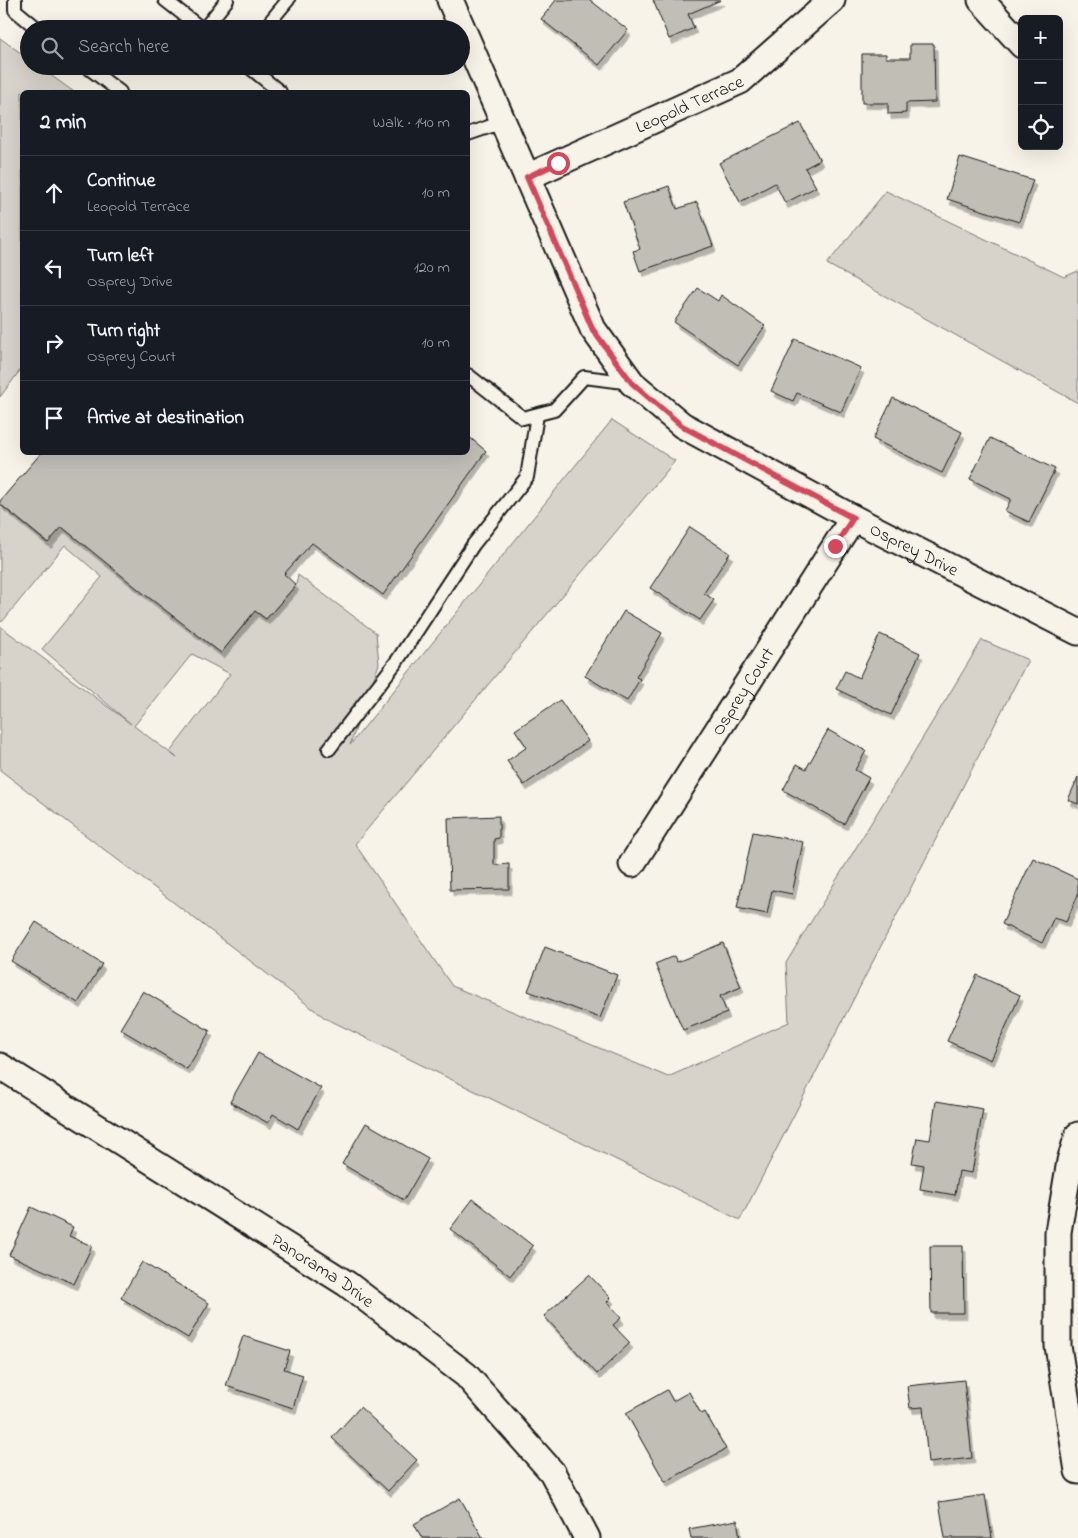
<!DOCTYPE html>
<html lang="en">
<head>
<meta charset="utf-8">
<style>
  :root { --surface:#171b24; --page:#20242c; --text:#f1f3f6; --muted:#9ea1a6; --line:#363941 }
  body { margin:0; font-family:"Indie Flower",sans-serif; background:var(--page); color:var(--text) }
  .controls { position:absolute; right:15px; top:15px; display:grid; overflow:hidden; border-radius:8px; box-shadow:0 5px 20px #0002 }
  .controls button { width:45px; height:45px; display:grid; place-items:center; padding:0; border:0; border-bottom:1px solid var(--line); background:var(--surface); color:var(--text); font:25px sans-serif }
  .stop { position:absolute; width:15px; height:15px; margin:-11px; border:4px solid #d1495b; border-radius:50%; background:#fff }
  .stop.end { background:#d1495b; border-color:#fff; box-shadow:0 1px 5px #0008 }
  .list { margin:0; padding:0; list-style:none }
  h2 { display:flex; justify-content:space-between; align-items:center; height:65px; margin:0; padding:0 20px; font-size:21px }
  h2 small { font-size:16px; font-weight:400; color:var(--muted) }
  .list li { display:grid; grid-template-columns:32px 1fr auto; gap:15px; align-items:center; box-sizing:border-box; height:75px; padding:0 20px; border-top:1px solid var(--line) }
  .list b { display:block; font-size:19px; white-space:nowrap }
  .list p { margin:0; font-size:16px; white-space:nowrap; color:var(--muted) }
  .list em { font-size:16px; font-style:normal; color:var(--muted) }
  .icon { flex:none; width:28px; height:28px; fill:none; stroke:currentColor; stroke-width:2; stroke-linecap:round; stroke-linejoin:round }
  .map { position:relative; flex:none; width:1078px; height:1538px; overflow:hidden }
  .search { position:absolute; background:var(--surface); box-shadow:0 5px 20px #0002; left:20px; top:20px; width:450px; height:55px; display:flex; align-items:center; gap:12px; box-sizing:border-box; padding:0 18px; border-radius:28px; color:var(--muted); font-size:19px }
  .panel { position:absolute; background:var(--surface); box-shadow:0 5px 20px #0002; left:20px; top:90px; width:450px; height:365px; border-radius:8px }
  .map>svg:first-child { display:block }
  .green { fill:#d7d3cb; stroke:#7a7874; fill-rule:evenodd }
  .building { fill:#c0beb5; stroke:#1c1c1c; filter:url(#shadow) }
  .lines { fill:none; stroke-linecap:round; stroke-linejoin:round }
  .service-casing { stroke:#1c1c1c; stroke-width:16 }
  .minor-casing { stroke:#1c1c1c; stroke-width:29 }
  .service { stroke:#f7f3e8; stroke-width:12 }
  .minor { stroke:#f7f3e8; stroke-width:25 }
  .route { stroke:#d1495b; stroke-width:6 }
  .labels { text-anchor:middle; stroke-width:4.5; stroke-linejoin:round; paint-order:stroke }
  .street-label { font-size:18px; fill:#1c1c1c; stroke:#f7f3e8 }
</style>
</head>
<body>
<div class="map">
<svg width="1078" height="1538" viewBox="0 0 1078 1538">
  <defs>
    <filter id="shadow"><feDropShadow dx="3" dy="5.5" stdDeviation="0" flood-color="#0004"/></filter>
  </defs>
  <rect width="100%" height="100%" fill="#f7f3e8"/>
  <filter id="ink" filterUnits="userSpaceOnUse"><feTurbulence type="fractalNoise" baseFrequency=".02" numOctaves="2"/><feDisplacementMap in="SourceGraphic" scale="10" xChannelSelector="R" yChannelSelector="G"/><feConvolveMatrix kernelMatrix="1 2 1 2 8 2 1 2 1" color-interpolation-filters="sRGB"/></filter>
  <g filter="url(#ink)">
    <path class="green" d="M0 38 29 59V66H38L74 92H22V368L0 397Z
      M886 191 1064 277 1078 271V403L827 264Z
      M612 420 675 461 355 844 452 986 668 1077 789 1022 786 963 982 640 1028 660 740 1220 325 1018 0 770V626L131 724 42 649 102 577 65 545 2 622 0 620V504L47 543 62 527 221 653 255 611 266 619 296 585 298 575 376 633 379 664 350 745ZM192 654 230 674 170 752 177 758 134 726Z"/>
    <path class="building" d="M556 0H590L628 30 599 65 541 19Z
      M653 0H721L688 14 694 28 669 39Z
      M910 44H934L935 102 906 103V113L888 114V103H862V54H886V58H910Z
      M800 123 820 160 805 168 816 187 785 203 775 183 740 202 719 163Z
      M960 157 1033 180 1019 222 947 199Z
      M669 186 677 209 697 202 713 246 640 271 633 251 640 249 623 202Z
      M698 288 718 301 721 295 765 326 738 365 674 322Z
      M795 339 861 368 841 412 797 393 793 401 771 391Z
      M893 398 962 432 942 473 873 439Z
      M468 436 486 451 383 595 312 543 284 574 296 585 266 619 255 611 221 653 143 593 62 527 48 543 0 504V501L42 452H468Z
      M990 438 1055 469 1029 522 1005 511 1011 499 970 479Z
      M690 527 730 553 704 593 714 600 700 620 650 588Z
      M624 611 662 633 636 677 640 679 627 701 585 676Z
      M880 634 920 653 891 715 836 689 845 671 859 678Z
      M560 700 588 741 524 785 507 761 527 747 515 730Z
      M828 730 866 751 855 770 869 778 844 824 783 790 797 764 806 769Z
      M1078 777V804L1068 800Z
      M499 816V838L494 839V865L509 864V889L450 890 448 818Z
      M753 832 803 842 792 894 772 890 767 914 737 908Z
      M1033 858 1078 879V895L1066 922 1054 917 1042 943 1002 924Z
      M36 922 102 964 78 1003 11 961Z
      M723 943 741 987 720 996 727 1013 683 1030 655 964 674 956 677 962Z
      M545 947 617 975 600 1018 528 991Z
      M977 975 1020 995 991 1060 947 1041Z
      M143 991 210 1031 187 1069 120 1029Z
      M258 1053 321 1088 298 1129 273 1114 268 1123 230 1102Z
      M936 1101 983 1109 972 1173 959 1171 955 1195 920 1189 924 1165 912 1163 917 1138 930 1140Z
      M366 1123 428 1159 404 1200 342 1164Z
      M473 1199 533 1246 510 1276 450 1229Z
      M31 1207 73 1227 69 1236 92 1246 74 1284 9 1255Z
      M930 1246H963L964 1313H931Z
      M142 1262 209 1303 188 1338 121 1298Z
      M589 1275 611 1298 607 1302 621 1318 613 1325 630 1343 597 1374 544 1316Z
      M243 1336 290 1351 284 1369 303 1375 293 1408 226 1386Z
      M964 1380 972 1458 928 1463 923 1407 910 1408 907 1386Z
      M667 1390 673 1401 689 1392 701 1414 705 1412 726 1449 665 1482 626 1413Z
      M360 1407 417 1460 388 1491 332 1438Z
      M985 1495 992 1538H945L939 1502Z
      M460 1498 483 1538H422L414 1524Z
      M737 1520 740 1538H691L689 1529Z"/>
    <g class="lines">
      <g class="service-casing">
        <path id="service" d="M15 0V10L38 29
          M165 0 202 29
          M204 29 227 0
          M264 29 288 0
          M86 66 120 92
          M248 66 280 92
          M468 134 503 122
          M468 375 523 418 554 410 584 377 632 383
          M329 749 397 661 473 545 527 477 537 415"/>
      </g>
      <g class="minor-casing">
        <g id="minor">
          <path id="s1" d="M450 0 593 329 632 383 682 425 853 518 1078 632"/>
          <path d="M981 0 1022 45"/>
          <path id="s2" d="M527 177 740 81 832 0"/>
          <path id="s3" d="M632 864 853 518"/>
          <path id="s4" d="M0 1066 347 1284 466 1375 552 1472 587 1538"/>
          <path d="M1078 1135 1070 1161 1058 1232V1346L1078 1471"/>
        </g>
      </g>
      <use href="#service" class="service"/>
      <use href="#minor" class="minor"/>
    </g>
  </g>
  <g class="lines" filter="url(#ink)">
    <path class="route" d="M558 163 527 177 593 330 632 383 682 426 853 518 835 546"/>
  </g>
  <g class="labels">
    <g class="street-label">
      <text dy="6" stroke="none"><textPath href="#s2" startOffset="178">Leopold Terrace</textPath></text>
      <text dy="6" stroke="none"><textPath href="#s1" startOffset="754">Osprey Drive</textPath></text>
      <text dy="6" stroke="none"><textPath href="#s3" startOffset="205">Osprey Court</textPath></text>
      <text dy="6" stroke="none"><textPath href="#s4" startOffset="382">Panorama Drive</textPath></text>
    </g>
  </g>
</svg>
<div class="controls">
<button>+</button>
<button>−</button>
<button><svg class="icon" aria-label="locate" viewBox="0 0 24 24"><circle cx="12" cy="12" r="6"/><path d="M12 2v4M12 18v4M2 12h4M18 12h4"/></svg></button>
</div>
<div class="stop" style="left:558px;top:163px"></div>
<div class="stop end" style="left:835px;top:546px"></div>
<div class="search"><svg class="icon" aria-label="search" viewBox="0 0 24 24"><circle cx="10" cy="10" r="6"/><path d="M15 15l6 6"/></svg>Search here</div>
<section class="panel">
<h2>2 min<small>Walk · 140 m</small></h2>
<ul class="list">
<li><svg class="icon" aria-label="ahead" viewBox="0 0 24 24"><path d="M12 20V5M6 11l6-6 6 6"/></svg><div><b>Continue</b><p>Leopold Terrace</p></div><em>10 m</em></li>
<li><svg class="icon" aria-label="left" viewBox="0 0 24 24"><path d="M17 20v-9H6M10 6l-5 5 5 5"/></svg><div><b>Turn left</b><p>Osprey Drive</p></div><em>120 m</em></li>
<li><svg class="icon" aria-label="right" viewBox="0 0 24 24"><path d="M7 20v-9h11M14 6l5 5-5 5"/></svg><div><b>Turn right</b><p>Osprey Court</p></div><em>10 m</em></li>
<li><svg class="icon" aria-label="arrive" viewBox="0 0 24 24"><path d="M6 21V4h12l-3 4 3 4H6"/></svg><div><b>Arrive at destination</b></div></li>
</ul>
</section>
</div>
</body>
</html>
